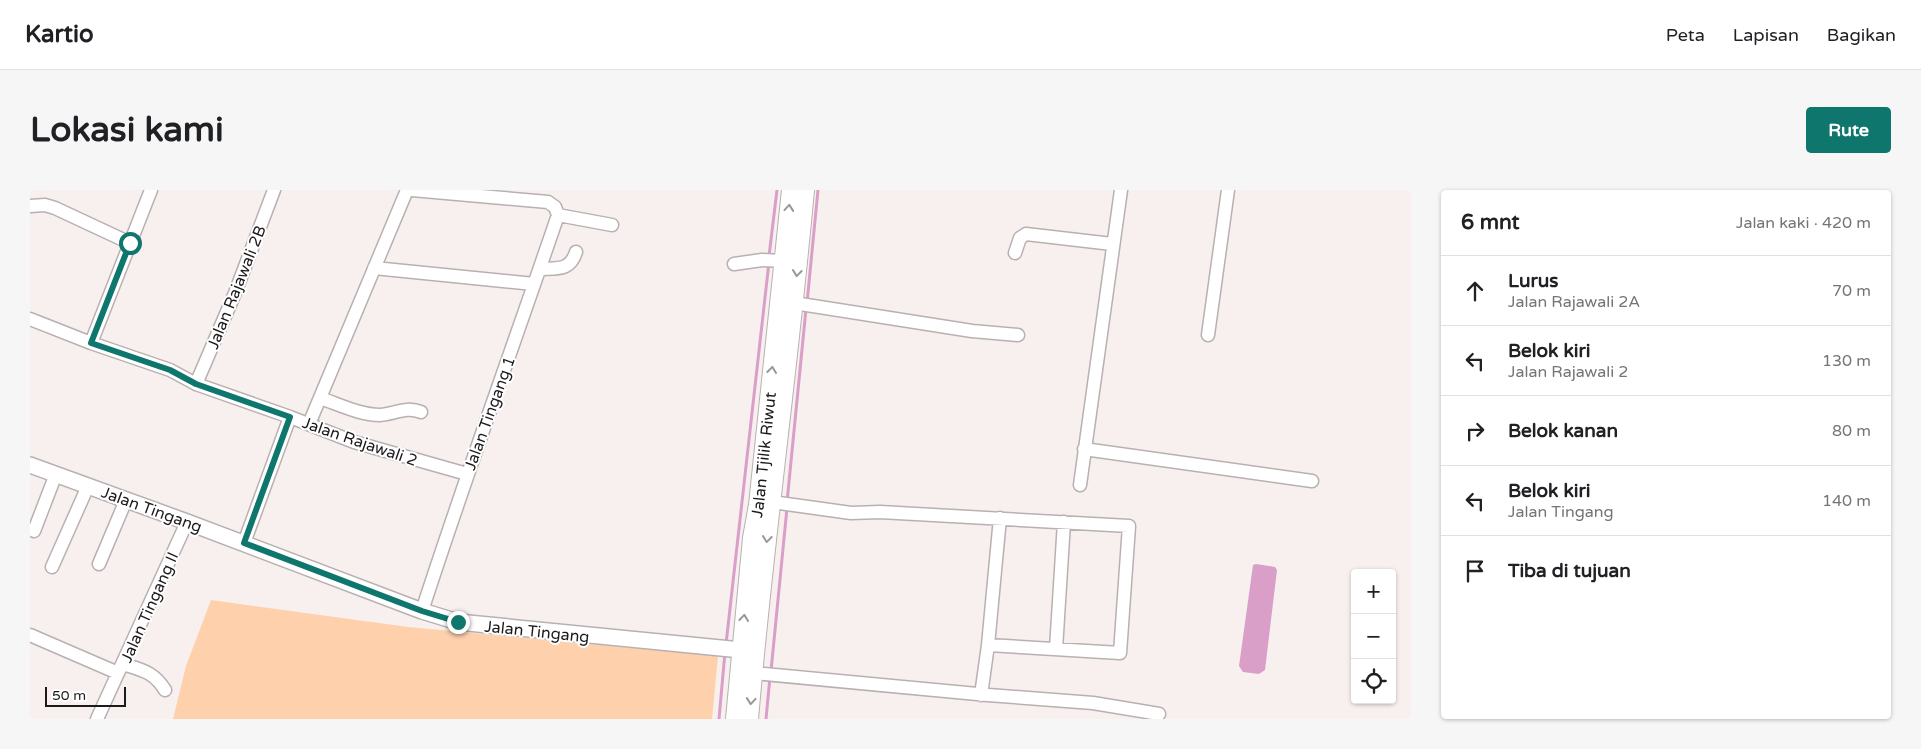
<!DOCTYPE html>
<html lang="id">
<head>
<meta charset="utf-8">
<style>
  :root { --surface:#fff; --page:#f6f6f6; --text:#202124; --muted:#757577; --line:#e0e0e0; --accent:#0f766e }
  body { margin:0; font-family:"Varela Round",sans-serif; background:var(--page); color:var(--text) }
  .controls { position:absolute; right:15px; bottom:15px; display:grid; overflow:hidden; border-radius:5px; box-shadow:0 1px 4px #0004 }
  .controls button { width:45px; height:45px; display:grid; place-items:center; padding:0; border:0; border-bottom:1px solid var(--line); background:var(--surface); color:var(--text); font:25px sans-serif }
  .scale { position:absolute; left:15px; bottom:12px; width:81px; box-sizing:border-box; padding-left:5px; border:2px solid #1c1a1a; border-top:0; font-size:14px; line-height:18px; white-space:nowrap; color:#1c1a1a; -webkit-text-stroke:4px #fff; paint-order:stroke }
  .stop { position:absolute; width:15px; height:15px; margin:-11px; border:4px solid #0f766e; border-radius:50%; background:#fff }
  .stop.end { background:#0f766e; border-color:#fff; box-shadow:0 1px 5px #0008 }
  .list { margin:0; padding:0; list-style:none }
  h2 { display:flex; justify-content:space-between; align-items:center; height:65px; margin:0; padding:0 20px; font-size:21px }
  h2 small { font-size:16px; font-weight:400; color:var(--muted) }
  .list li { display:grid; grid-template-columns:32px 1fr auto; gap:15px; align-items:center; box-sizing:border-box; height:70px; padding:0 20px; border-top:1px solid var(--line) }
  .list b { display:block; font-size:19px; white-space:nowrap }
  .list p { margin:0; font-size:16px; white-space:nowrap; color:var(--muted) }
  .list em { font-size:16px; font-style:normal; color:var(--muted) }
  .icon { flex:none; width:28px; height:28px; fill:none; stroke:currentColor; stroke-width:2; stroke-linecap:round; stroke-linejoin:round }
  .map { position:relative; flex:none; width:1381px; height:529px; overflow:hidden; border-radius:5px }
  header { display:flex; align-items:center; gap:30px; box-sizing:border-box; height:70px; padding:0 25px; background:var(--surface); border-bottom:1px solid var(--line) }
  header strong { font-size:24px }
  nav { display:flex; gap:28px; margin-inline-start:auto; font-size:18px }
  .intro { display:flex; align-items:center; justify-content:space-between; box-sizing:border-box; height:120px; padding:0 30px }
  h1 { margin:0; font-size:35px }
  .button { padding:12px 22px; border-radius:5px; background:var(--accent); color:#fff; font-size:18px; font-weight:700 }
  main { display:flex; gap:30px; padding:0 30px }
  aside { flex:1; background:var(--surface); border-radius:5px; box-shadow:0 1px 4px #0004 }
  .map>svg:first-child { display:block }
  .green { fill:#ffd0ac }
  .water { fill:#da9fc8 }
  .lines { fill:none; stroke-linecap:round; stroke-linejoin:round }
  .stream { stroke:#da9fc8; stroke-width:3 }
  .minor-casing { stroke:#b8b1b1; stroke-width:15 }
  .major-casing { stroke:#b8b1b1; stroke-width:18 }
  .highway-casing { stroke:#b8b1b1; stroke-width:20 }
  .minor { stroke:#fff; stroke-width:12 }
  .major { stroke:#fff; stroke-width:15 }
  .highway { stroke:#fff; stroke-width:18 }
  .oneway { stroke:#999898 }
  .route { stroke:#0f766e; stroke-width:6 }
  .labels { text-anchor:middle; stroke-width:4; stroke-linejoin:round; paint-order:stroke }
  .street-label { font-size:16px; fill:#1c1a1a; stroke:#fff }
</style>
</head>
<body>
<header>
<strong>Kartio</strong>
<nav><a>Peta</a><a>Lapisan</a><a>Bagikan</a></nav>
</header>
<div class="intro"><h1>Lokasi kami</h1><a class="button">Rute</a></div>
<main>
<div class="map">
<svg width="1381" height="529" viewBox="0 0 1381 529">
  <rect width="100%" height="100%" fill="#f7f0ef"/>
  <path class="green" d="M181 410 378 437 688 466 682 529H143L156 476Z"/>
  <path class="water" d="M1226 374 1245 377 1247 380 1235 480 1229 484 1213 482 1209 476 1223 375Z"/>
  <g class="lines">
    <path class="stream" d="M739 66 747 0
      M777 113 788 0
      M757 312 776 119
      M696 454 739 72
      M741 481 757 318
      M689 529 695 462
      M736 529 740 487"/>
    <g class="minor-casing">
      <path id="minor" d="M382 0 518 12 525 17 528 25
        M0 16 15 15 25 18 100 53
        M528 25 582 35
        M985 63 990 48 996 44 1082 54
        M704 74 732 70 754 71
        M344 78 504 94
        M510 79C528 78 540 81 546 62
        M764 113 942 141 988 145
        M0 129 61 153 140 180 166 194 260 227 324 252 437 284
        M1178 145 1198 0
        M61 153 121 0
        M166 194 205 103 244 0
        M290 208C308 214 330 225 350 225 365 224 376 216 391 222
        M279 234 377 0
        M1054 259 1282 291
        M1050 295 1091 0
        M742 312 821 323 850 322 1099 336 1090 463 958 455 970 328
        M4 341 26 284
        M214 353 260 227
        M69 374 96 310
        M22 377 58 296
        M392 421C435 288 483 157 528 25
        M0 445 88 483
        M1026 459 1034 332
        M93 474C112 480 124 482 135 500
        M723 483 958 505 1063 513 1129 524
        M951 505 958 455
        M67 529 157 332"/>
    </g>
    <g class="major-casing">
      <path id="major" d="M0 275 157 332 392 421 428 432 711 460"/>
    </g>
    <g class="highway-casing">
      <g id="highway">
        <path id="s1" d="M705 529 722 348 728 315 761 0"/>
        <path d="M719 529C734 352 759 177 775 0"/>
      </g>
    </g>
    <use href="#minor" class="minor"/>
    <use href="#major" class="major"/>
    <use href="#highway" class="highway"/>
  </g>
  <defs><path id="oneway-chevron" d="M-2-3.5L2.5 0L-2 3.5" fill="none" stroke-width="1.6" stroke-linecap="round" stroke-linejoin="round" transform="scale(1.25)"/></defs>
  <g class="oneway">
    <use href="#oneway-chevron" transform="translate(759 18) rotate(-85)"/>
    <use href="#oneway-chevron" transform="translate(767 83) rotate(96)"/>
    <use href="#oneway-chevron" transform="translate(742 180) rotate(-83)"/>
    <use href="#oneway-chevron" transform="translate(737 349) rotate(97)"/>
    <use href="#oneway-chevron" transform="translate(714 428) rotate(-84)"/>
    <use href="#oneway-chevron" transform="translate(721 511) rotate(95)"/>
  </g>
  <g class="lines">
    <path class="route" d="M100 53 61 153 140 180 166 194 260 227 214 353 392 421 428 432"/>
  </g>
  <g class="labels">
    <g class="street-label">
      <text transform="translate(206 97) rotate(-68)" y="6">Jalan Rajawali 2B</text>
      <text transform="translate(459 223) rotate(-70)" y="6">Jalan Tingang 1</text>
      <text transform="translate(330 251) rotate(19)" y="6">Jalan Rajawali 2</text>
      <text dy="6" stroke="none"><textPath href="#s1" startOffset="266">Jalan Tjilik Riwut</textPath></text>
      <text transform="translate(122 319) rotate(20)" y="6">Jalan Tingang</text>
      <text transform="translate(119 417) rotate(-66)" y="6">Jalan Tingang II</text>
      <text transform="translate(507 441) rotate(6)" y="6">Jalan Tingang</text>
    </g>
  </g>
</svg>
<div class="controls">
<button>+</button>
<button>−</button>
<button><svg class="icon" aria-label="locate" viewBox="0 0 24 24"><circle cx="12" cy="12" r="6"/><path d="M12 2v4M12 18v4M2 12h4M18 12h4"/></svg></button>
</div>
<div class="scale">50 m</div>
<div class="stop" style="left:100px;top:53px"></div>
<div class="stop end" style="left:428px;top:432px"></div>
</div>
<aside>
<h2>6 mnt<small>Jalan kaki · 420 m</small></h2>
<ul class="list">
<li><svg class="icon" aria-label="ahead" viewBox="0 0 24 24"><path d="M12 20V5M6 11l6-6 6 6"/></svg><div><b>Lurus</b><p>Jalan Rajawali 2A</p></div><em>70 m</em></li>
<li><svg class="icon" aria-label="left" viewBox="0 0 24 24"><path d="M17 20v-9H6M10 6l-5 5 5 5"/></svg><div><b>Belok kiri</b><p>Jalan Rajawali 2</p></div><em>130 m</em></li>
<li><svg class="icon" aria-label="right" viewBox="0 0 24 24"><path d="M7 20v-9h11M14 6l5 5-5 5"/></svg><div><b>Belok kanan</b></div><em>80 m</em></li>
<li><svg class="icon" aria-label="left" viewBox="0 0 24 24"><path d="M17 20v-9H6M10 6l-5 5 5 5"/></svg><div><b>Belok kiri</b><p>Jalan Tingang</p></div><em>140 m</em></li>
<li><svg class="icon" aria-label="arrive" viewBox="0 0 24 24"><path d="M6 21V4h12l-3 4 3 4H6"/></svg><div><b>Tiba di tujuan</b></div></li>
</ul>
</aside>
</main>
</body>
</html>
